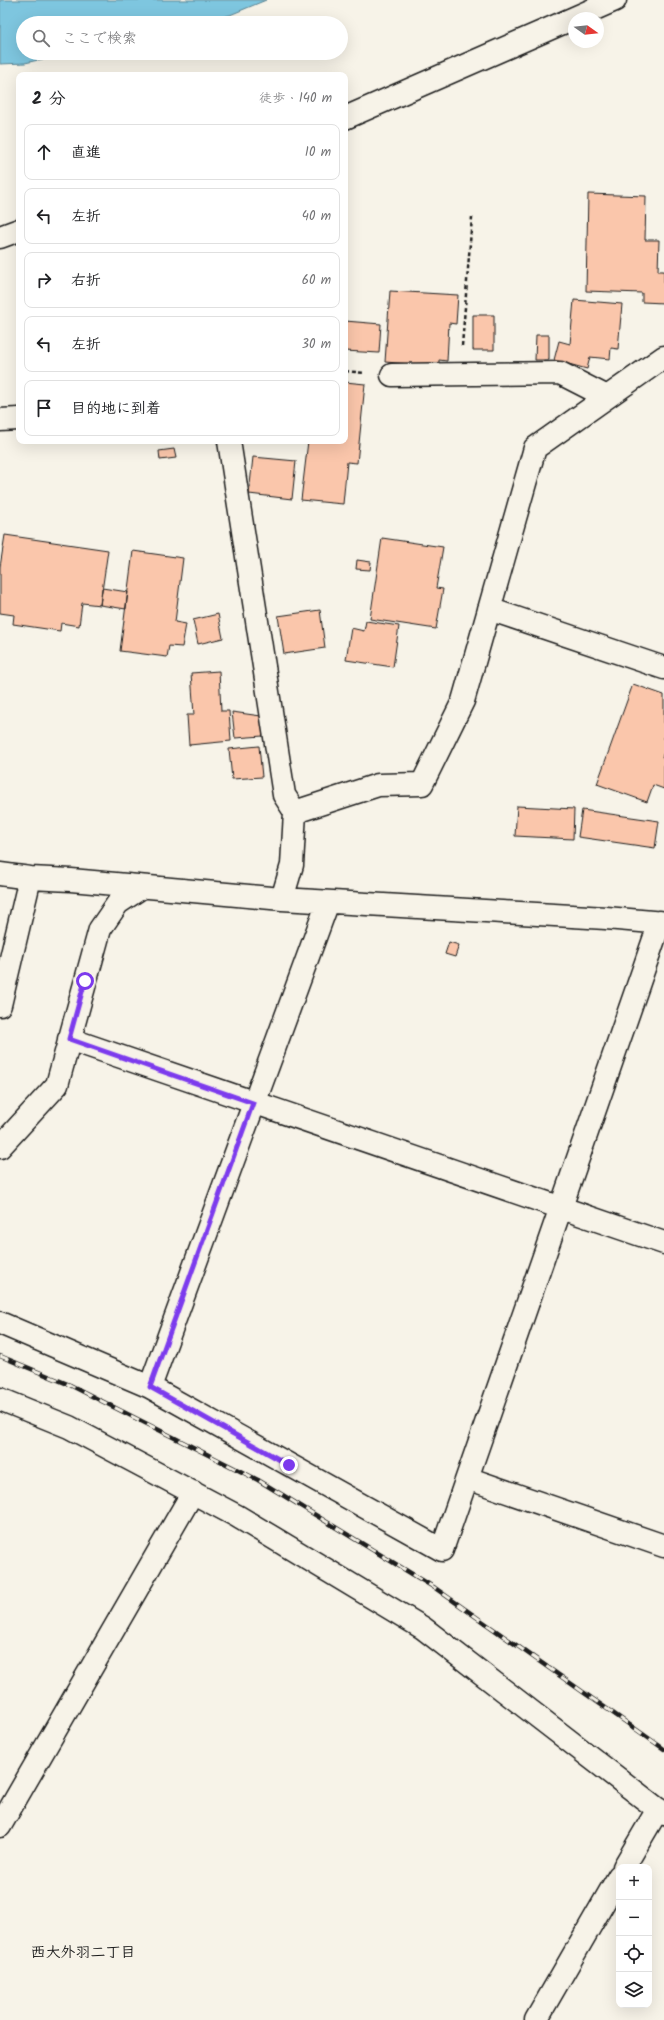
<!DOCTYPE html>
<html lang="ja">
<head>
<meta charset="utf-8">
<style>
  :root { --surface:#fff; --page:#f6f6f6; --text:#202124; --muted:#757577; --line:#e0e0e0 }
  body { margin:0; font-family:Kalam,"Klee One",sans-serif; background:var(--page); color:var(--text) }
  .controls { position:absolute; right:12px; bottom:12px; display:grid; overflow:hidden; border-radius:8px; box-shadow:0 4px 16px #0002 }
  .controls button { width:36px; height:36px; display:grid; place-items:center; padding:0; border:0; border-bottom:1px solid var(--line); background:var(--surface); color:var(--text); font:20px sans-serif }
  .compass { position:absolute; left:568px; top:12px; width:36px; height:36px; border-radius:50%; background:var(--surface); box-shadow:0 4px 16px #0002; rotate:105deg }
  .stop { position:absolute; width:12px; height:12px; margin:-9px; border:3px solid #7c3aed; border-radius:50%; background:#fff }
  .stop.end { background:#7c3aed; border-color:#fff; box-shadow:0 1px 4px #0008 }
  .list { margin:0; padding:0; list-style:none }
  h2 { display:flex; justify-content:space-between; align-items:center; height:52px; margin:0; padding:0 16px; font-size:17px }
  h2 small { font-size:13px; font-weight:400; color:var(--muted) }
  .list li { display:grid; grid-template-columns:26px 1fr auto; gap:12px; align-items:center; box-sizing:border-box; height:56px; margin:0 8px 8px; padding:0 8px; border:1px solid var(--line); border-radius:8px }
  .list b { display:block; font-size:15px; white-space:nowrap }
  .list em { font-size:13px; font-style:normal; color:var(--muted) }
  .icon { flex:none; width:22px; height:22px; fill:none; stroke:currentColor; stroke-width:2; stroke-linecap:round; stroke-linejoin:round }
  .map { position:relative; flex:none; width:664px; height:2020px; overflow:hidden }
  .search { position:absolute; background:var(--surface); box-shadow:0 4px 16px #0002; left:16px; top:16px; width:332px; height:44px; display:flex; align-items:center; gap:10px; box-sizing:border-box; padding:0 14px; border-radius:22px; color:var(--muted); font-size:15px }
  .panel { position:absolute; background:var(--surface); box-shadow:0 4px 16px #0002; left:16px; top:72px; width:332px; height:372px; border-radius:8px }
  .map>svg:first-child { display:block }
  .water { fill:#7ec6df; stroke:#578291 }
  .building { fill:#fac6ab; stroke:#1c1c1c }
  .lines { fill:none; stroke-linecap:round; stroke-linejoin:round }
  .minor-casing { stroke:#1c1c1c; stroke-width:25 }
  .path { stroke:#1c1c1c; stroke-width:2.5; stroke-dasharray:4 3; stroke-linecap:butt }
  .minor { stroke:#f7f3e8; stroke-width:22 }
  .rail-casing { stroke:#1c1c1c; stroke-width:4.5 }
  .rail { stroke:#f7f3e8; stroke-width:3; stroke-dasharray:9; stroke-linecap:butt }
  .route { stroke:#7c3aed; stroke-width:5 }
  .labels { text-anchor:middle; stroke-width:3; stroke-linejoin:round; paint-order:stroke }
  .neighbourhood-label { font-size:15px; font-weight:bold; fill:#1c1c1c; stroke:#f7f3e8 }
</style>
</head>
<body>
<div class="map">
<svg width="664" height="2020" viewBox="0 0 664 2020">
  <rect width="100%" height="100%" fill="#f7f3e8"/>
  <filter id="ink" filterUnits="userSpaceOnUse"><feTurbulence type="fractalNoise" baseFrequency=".025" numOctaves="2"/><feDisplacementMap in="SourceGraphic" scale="8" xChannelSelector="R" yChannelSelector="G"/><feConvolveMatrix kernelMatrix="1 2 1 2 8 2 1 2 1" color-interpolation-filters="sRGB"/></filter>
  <g filter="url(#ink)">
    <path class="water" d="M0 0H266L230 15 197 23H23V53H69L25 63 0 64Z"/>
    <path class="building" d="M588 194 646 196 645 240H659L658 271H664V303L642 302V293L586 291Z
      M390 291 458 295 456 324 449 323 447 361 439 360V366L385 362Z
      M574 300 622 304 618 349 611 348 610 359 590 357 587 369 554 360 559 341 570 344Z
      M473 315H494V350H473Z
      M345 321 381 324 379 353 345 351Z
      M536 335H549V360H535Z
      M345 382 365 384 357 463 347 462 343 504 301 500 308 441H345Z
      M174 449 176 458 160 460 159 451Z
      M253 457 296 461 292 499 249 494Z
      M5 535 108 550 100 605 82 603 79 626 61 623 60 631 13 624 14 615 0 613V567Z
      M382 538 443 547 436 588 443 589 436 629 370 619Z
      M133 551 183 558 175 622 186 624 182 647 169 646 167 657 120 651Z
      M357 560 371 562 370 570 356 569Z
      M102 588 128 592 126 609 100 605Z
      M320 610 325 648 284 654 278 616Z
      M218 614 223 638 198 644 193 620Z
      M366 621 399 626 393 667 346 660 351 628 364 631Z
      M219 671 221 711H229L231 741 189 745 187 715H194L191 673Z
      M633 684 664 695V752L662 757H664V789L653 785 647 802 597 784Z
      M232 712 261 716 263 736 235 738Z
      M259 746 262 777 232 779 229 749Z
      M517 806 574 809 573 839 515 836Z
      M582 810 659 821 655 848 578 837Z
      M449 942 459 945 455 957 445 954Z"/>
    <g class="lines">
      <g class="minor-casing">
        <path id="minor" d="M574 18 615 0
          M345 118 574 18
          M0 237 19 230
          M392 375 560 373 607 397
          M0 420 19 419
          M229 441 284 795 295 812 378 785 422 784 463 701 535 448 664 357
          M489 609 664 668
          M0 874 30 878 71 880 282 899 606 918 664 923
          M282 899 292 865 295 812
          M328 902 150 1387 442 1550 660 922
          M0 1005 30 878
          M69 1039 664 1243
          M0 1147 57 1085 100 929 118 903 142 887
          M0 1323 150 1387
          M0 1399 69 1427 237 1516 423 1628 664 1814
          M467 1478 664 1546
          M0 1826 193 1492
          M624 1867 658 1809
          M536 2020 619 1876"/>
      </g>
      <path class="path" d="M462 346 472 217
        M345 371 365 373"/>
      <use href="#minor" class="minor"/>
      <g class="rail-casing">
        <path id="rail" d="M0 1356 70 1385 258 1480 435 1588 664 1749"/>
      </g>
      <use href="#rail" class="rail"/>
    </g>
  </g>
  <g class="lines" filter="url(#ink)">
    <path class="route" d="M85 981 69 1039 253 1103 150 1387 289 1465"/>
  </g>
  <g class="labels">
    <g class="neighbourhood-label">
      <text x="83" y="1957">西大外羽二丁目</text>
    </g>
  </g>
</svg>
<div class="controls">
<button>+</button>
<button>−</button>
<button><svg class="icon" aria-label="locate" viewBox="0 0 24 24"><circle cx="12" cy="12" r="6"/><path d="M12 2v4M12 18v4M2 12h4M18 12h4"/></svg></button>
<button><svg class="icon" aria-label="layers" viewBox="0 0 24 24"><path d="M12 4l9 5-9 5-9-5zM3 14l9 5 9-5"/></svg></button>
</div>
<svg class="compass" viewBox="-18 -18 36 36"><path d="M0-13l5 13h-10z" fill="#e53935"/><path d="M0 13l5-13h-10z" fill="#757577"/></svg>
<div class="stop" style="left:85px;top:981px"></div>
<div class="stop end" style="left:289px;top:1465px"></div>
<div class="search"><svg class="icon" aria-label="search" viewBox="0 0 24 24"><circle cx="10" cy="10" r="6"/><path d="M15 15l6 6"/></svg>ここで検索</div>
<section class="panel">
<h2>2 分<small>徒歩 · 140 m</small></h2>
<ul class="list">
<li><svg class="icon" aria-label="ahead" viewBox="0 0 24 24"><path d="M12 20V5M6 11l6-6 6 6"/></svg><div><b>直進</b></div><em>10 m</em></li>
<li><svg class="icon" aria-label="left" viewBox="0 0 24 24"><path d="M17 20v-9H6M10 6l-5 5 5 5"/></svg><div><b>左折</b></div><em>40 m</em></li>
<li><svg class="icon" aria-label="right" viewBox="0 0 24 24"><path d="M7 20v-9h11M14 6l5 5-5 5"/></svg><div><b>右折</b></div><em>60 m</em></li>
<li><svg class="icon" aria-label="left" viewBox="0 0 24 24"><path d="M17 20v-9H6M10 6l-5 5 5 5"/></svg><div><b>左折</b></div><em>30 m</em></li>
<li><svg class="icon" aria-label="arrive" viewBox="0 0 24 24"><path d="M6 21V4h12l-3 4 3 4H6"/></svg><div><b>目的地に到着</b></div></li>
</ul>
</section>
</div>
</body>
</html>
